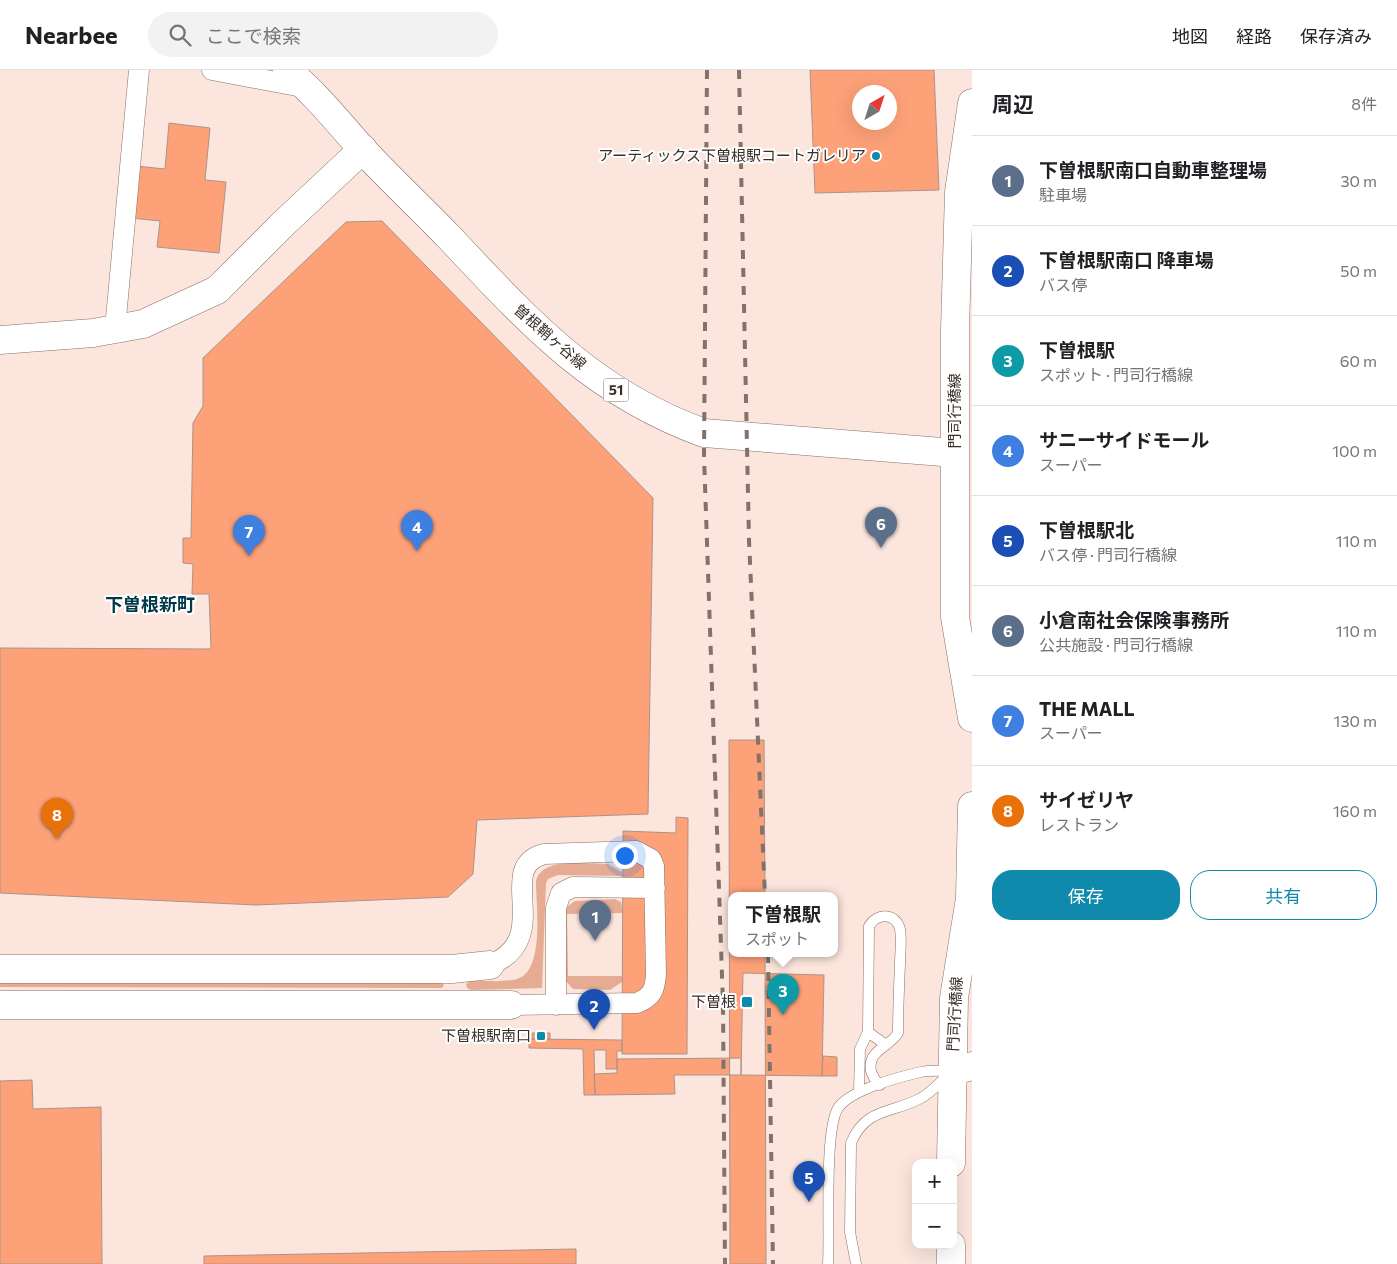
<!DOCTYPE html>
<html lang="ja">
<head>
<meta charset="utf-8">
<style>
  :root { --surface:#fff; --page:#f2f2f2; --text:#202124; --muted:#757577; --line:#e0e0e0; --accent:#0f8aad }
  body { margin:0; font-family:Commissioner,"Noto Sans JP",sans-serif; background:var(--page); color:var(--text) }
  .controls { position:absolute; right:15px; bottom:15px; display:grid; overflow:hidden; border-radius:10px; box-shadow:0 5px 20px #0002 }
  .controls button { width:45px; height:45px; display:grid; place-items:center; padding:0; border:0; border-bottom:1px solid var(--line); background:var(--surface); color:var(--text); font:25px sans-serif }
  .compass { position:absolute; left:852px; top:15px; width:45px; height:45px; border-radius:50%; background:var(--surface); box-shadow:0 5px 20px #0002; rotate:39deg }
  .you { position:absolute; left:624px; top:785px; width:18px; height:18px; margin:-12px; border:4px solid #fff; border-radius:50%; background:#1a73e8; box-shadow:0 0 0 8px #1a73e833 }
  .badge { display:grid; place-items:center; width:32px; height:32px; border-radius:50%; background:var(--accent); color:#fff; font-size:16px; font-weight:700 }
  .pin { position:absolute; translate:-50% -41px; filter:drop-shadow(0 1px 2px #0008) }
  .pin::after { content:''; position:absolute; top:26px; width:18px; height:15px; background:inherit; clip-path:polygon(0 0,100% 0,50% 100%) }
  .popup { position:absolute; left:728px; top:822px; width:110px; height:65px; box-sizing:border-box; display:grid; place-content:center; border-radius:10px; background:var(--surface); filter:drop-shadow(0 1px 4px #0005); font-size:16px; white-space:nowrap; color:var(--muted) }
  .popup b { font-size:19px; color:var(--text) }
  .popup::after { content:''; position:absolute; left:50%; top:100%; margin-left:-10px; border:10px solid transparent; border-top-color:var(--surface) }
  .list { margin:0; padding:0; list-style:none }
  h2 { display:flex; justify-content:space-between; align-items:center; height:65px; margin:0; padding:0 20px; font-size:21px }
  h2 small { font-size:16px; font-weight:400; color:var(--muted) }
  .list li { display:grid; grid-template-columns:32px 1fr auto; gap:15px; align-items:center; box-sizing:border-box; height:90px; padding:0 20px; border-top:1px solid var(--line) }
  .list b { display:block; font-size:19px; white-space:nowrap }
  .list p { margin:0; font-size:16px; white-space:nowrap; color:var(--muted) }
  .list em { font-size:16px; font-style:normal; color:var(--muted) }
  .actions { display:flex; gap:10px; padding:15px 20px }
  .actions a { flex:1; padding:11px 0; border:1px solid var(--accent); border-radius:20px; text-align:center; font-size:18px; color:var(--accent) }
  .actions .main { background:var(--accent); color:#fff }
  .icon { flex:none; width:28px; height:28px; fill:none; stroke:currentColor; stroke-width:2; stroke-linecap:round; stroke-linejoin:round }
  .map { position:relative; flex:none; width:972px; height:1194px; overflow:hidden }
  header { display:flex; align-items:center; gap:30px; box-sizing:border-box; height:70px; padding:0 25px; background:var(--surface); border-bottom:1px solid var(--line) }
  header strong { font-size:24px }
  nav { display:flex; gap:28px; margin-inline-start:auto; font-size:18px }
  .search { width:350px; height:45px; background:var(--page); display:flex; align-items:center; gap:12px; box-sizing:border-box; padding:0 18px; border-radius:28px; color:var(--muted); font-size:19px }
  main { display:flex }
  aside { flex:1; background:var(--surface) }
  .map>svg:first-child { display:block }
  .green { fill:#e5ac93 }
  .building { fill:#fda179; stroke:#ac9388; fill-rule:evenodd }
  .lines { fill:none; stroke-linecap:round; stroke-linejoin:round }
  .lane-casing { stroke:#887066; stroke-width:11 }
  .street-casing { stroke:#887066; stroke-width:21 }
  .secondary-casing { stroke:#887066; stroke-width:29 }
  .primary-casing { stroke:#887066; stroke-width:29 }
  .lane { stroke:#fff; stroke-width:10 }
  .street { stroke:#fff; stroke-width:20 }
  .secondary { stroke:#fff; stroke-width:28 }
  .primary { stroke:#fff; stroke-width:28 }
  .rail { stroke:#81726c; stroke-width:4; stroke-dasharray:9 9; stroke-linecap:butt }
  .poi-dot { fill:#0f8aad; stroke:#fff; stroke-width:2 }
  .labels { text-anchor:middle; stroke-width:4; stroke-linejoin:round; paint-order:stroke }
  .shield { fill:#fff; stroke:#746d6a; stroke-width:1 }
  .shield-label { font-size:14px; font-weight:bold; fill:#392f2a }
  .poi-label { font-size:15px; fill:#392f2a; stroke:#fff; text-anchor:end }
  .street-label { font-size:15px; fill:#392f2a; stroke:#fff }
  .quarter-label { font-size:18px; font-weight:bold; fill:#003949; stroke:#fff }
</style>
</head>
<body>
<header>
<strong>Nearbee</strong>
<div class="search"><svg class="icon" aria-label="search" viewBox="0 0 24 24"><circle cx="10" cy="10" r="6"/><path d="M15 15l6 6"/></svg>ここで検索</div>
<nav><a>地図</a><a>経路</a><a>保存済み</a></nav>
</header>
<main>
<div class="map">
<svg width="972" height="1194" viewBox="0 0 972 1194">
  <rect width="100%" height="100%" fill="#fbe5dc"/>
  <path class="green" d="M608 794 622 802 623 806 558 805 548 809 546 813 542 918 471 920 467 918 466 914 470 911C484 910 502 913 517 909 545 901 536 835 536 811 542 786 588 794 608 794Z
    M615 829 621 832 623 843 567 844 568 906H622V912L610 920 573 919 565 910V838L575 831Z
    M0 907 441 912 444 915 442 918 0 917Z"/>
  <path class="building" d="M810 0H934L939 120 815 123ZM859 22H889V52H859Z
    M169 53 210 58 205 110 226 112 219 183 157 177 160 151 131 148 136 96 165 99Z
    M382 151 653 428 648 744 477 750 473 804 448 827 256 835 0 823V578L211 579 209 524H192L193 494 183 493V468H191L193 353 203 336V288L346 152Z
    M729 670H764L765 826H732V884H765L766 1194H730Z
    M676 747 688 748 687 984H622L623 761 676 763Z
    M743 903 824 905 822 1006 741 1005Z
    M532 963H550V969H532Z
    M529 969 622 970V981H617V999H606V980H594L595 1025H584L583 979 529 978Z
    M823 986 837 987V1006H822Z
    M741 988V1005H674L675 1024 595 1025 594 1004 617 1003V989Z
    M32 1010 33 1039 101 1037 102 1194H0V1011Z
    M576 1179V1194H204V1186Z"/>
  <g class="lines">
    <g class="lane-casing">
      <path id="lane" d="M868 962 886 975
        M859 1022 860 979 868 962 869 856C877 843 895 842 900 859 902 870 900 883 900 894 899 917 898 940 898 963 889 978 867 980 871 1001 873 1007 875 1011 880 1015
        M828 1194C830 1162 824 1061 838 1038 850 1020 899 1007 921 1002 930 1000 941 1001 951 1001
        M856 1194 850 1162 851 1073C866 1037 892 1044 921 1028 931 1023 940 1012 948 1005"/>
    </g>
    <g class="street-casing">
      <path id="street" d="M212 0 308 18
        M115 259 139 0
        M490 895C556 868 493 797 544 784L636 781 651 789 654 796 656 904C655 920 652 927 637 933L511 935
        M556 935V838L561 823 573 817 655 818"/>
    </g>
    <g class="secondary-casing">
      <path id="secondary" d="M0 270 93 263 143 254 217 220 284 153 363 79
        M0 899H452L490 895
        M0 935H511
        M952 1001 972 996"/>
    </g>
    <g class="primary-casing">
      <path id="primary" d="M287 0C316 24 338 52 363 80 390 109 420 137 448 166 528 251 591 322 704 363L955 383
        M972 33 959 122 955 260V547L972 648
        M951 1093 954 928 970 828 972 736
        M951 1175V1194"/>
    </g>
    <use href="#lane" class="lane"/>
    <use href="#street" class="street"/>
    <use href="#secondary" class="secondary"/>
    <use href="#primary" class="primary"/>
    <path class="rail" d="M707 0 704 386 723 934 725 1194
      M739 0 749 470 765 826
      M768 884 773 1194"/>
  </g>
  <g class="poi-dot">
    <circle cx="876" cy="86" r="5"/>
    <rect x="741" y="926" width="12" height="12" rx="2.5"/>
    <rect x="536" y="961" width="10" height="10" rx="2.5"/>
  </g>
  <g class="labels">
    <rect class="shield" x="603.5" y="308.5" width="25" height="23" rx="4"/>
    <g class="shield-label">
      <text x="616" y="325">51</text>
    </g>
    <g class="poi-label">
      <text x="866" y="91">アーティックス下曽根駅コートガレリア</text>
      <text x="736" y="937">下曽根</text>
      <text x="531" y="971">下曽根駅南口</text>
    </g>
    <g class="street-label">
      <text transform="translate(550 267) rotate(41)" y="5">曽根鞘ヶ谷線</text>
      <text transform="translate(955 341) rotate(-90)" y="5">門司行橋線</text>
      <text transform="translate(955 944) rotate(-87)" y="5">門司行橋線</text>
    </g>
    <g class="quarter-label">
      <text x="150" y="541">下曽根新町</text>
    </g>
  </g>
</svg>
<div class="controls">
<button>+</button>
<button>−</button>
</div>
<svg class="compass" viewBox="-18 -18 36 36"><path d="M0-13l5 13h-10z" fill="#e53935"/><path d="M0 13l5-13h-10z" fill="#757577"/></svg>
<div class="you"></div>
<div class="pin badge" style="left:595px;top:871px;background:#5c6f8a">1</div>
<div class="pin badge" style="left:594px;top:960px;background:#1a4fb4">2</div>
<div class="pin badge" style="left:783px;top:945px;background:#0f9aa8">3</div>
<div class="popup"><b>下曽根駅</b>スポット</div>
<div class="pin badge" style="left:417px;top:481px;background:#3f7fe0">4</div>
<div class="pin badge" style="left:809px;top:1132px;background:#1a4fb4">5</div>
<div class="pin badge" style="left:881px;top:478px;background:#5c6f8a">6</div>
<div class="pin badge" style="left:249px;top:486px;background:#3f7fe0">7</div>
<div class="pin badge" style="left:57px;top:769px;background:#e8710a">8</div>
</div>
<aside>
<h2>周辺<small>8件</small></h2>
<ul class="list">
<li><span class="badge" style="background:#5c6f8a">1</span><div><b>下曽根駅南口自動車整理場</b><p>駐車場</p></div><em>30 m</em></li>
<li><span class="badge" style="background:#1a4fb4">2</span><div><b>下曽根駅南口 降車場</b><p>バス停</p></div><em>50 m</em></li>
<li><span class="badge" style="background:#0f9aa8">3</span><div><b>下曽根駅</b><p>スポット · 門司行橋線</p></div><em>60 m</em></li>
<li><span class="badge" style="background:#3f7fe0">4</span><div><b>サニーサイドモール</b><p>スーパー</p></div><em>100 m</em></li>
<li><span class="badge" style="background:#1a4fb4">5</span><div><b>下曽根駅北</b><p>バス停 · 門司行橋線</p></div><em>110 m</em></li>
<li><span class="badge" style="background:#5c6f8a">6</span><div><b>小倉南社会保険事務所</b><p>公共施設 · 門司行橋線</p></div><em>110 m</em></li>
<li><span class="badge" style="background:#3f7fe0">7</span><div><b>THE MALL</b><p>スーパー</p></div><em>130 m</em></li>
<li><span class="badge" style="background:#e8710a">8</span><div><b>サイゼリヤ</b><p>レストラン</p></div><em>160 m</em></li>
</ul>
<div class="actions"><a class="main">保存</a><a>共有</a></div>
</aside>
</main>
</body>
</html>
